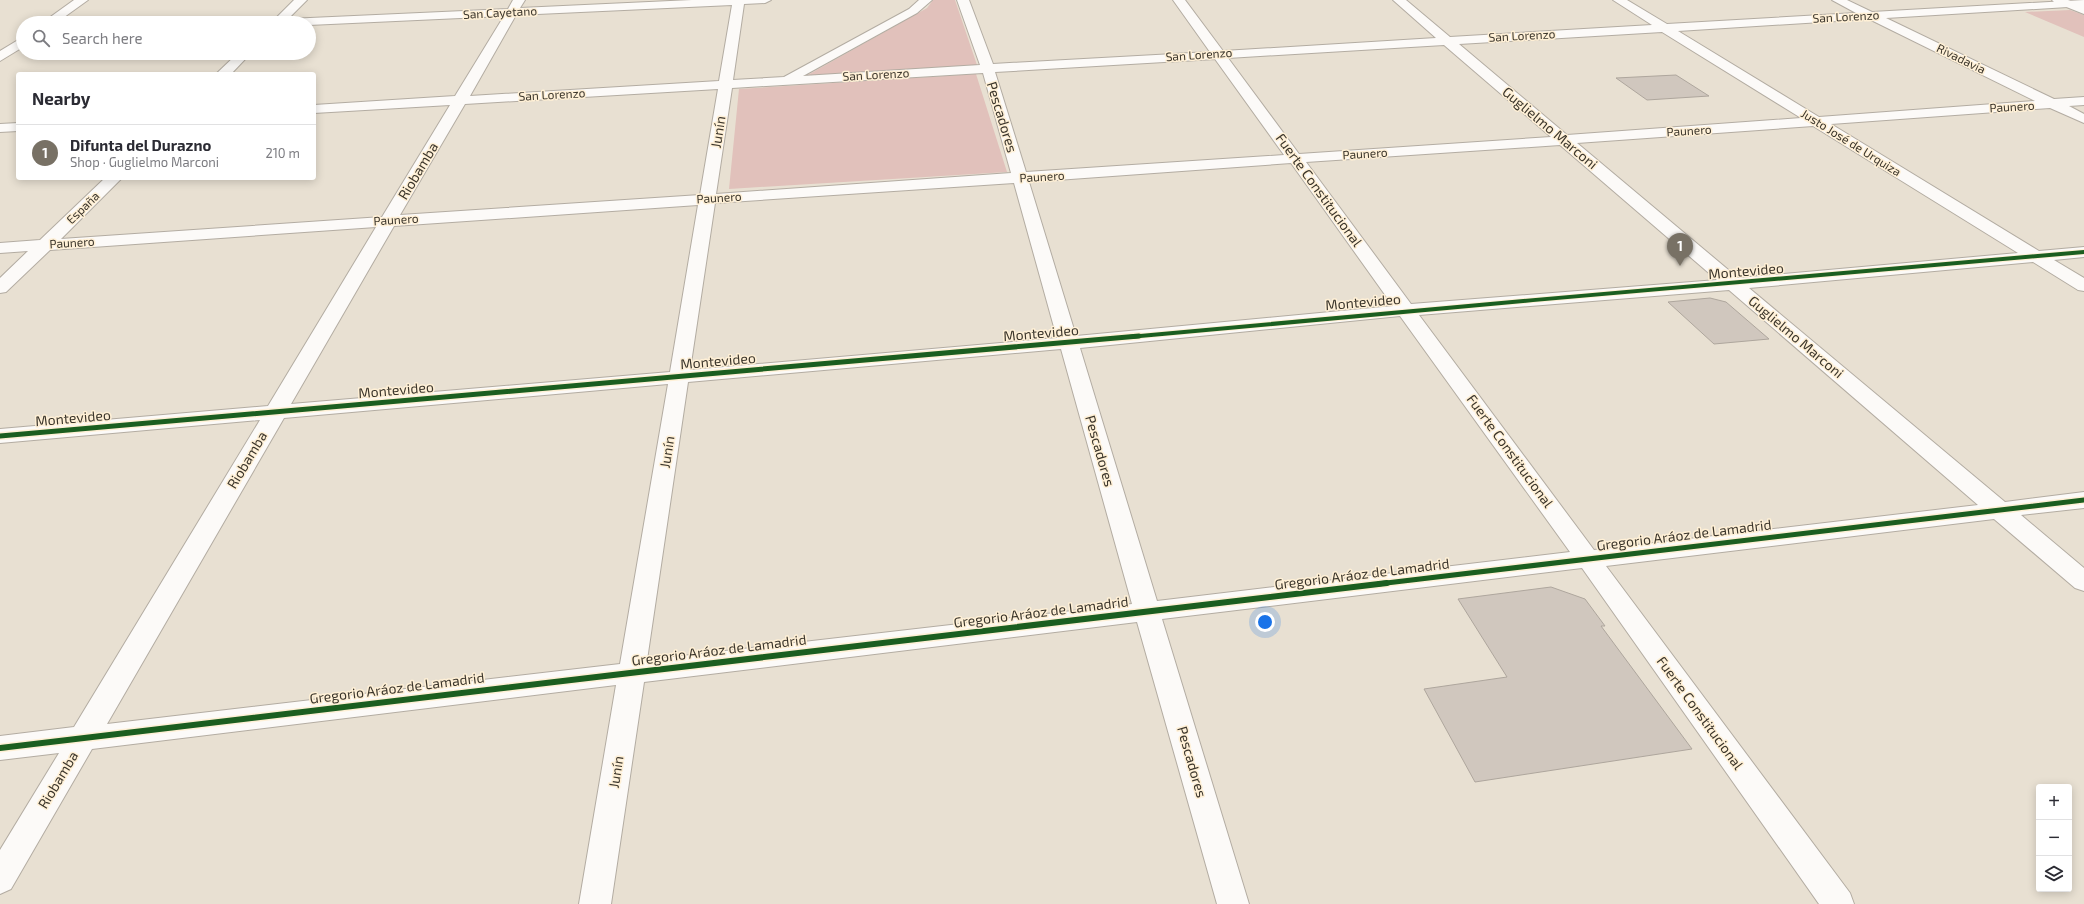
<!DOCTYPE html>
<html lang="en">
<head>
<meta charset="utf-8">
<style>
  :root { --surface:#fff; --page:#f7f7f7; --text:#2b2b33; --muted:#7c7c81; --line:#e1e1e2; --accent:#787165 }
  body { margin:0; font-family:"Exo 2",sans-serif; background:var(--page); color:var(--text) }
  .controls { position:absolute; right:12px; bottom:12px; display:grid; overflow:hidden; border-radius:4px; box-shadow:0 2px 10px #0003 }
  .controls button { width:36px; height:36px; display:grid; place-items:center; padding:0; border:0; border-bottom:1px solid var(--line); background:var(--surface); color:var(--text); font:20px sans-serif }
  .you { position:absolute; left:1265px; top:622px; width:14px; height:14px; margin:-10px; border:3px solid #fff; border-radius:50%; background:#1a73e8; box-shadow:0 0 0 6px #1a73e833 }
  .badge { display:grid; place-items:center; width:26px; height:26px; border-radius:50%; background:var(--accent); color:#fff; font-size:13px; font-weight:700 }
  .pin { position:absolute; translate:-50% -33px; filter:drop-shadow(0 1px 2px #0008) }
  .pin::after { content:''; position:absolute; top:21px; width:14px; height:12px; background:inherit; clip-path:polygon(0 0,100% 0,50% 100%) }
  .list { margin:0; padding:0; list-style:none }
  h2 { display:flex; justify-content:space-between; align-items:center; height:52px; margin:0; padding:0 16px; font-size:17px }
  h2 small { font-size:13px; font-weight:400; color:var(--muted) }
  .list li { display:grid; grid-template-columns:26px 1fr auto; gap:12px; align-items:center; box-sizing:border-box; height:56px; padding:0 16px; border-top:1px solid var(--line) }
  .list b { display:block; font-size:15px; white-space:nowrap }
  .list p { margin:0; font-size:13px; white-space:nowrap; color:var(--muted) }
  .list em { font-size:13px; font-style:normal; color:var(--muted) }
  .icon { flex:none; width:22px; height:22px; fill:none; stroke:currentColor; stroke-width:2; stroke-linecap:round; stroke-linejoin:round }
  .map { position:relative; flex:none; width:2084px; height:904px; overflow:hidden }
  .search { position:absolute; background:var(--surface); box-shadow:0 2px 10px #0003; left:16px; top:16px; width:300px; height:44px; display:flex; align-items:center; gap:10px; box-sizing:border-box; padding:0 14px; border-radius:22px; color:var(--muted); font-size:15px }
  .panel { position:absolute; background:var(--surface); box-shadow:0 2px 10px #0003; left:16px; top:72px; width:300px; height:108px; border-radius:4px }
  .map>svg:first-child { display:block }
  .green { fill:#e1c1bb }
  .building { fill:#d0c7be; stroke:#aea69d }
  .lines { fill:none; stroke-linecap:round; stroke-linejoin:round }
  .minor-casing { stroke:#b3aca2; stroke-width:2 }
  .major-casing { stroke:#b3aca2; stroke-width:2 }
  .minor { fill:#fcfaf8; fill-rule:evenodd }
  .major { fill:#fcfaf8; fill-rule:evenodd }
  .cycleway-far2-casing { stroke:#fff0d6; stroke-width:6 }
  .cycleway-far1-casing { stroke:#fff0d6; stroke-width:8 }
  .cycleway-casing { stroke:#fff0d6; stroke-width:9 }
  .cycleway-far2 { stroke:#1b5e20; stroke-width:4 }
  .cycleway-far1 { stroke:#1b5e20; stroke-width:5 }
  .cycleway { stroke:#1b5e20; stroke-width:6 }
  .labels { text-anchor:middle; stroke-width:3; stroke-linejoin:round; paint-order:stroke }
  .far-street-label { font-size:12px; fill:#3b352b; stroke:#fff0d6 }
  .street-label { font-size:14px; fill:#3b352b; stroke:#fff0d6 }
</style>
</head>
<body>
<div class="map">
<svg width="2084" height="904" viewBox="0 0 2084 904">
  <rect width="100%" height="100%" fill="#e8e0d2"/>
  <path class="green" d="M933 0H955L977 65 806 76 927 8Z
    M2070 10 2084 15V37L2025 12Z
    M976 74 1007 172 729 189 739 89Z"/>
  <path class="building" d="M1676 75 1709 96 1647 100 1616 78Z
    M1710 298 1726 302 1769 339 1714 344 1668 302Z
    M1551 587 1585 599 1605 626H1601L1692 749 1475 782 1424 689 1507 677 1458 599Z"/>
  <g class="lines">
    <g class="minor-casing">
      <path id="minor" d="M74 0H88L56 23H42Z
        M294 0H307L288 19 508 9 513 0H525L520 8 692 0H771L765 3 744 4 733 80 784 77 909 9 919 0H932L917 13 803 76 980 65 957 0H969L993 64 1210 52 1173 0H1185L1223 51 1436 38 1393 0H1406L1450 37 1652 25 1613 0H1627L1667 24 1856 13 1832 0H1847L1872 12 2084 0V6L1886 18 2054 99 2084 97V105L2069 106 2084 114V123L2050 108 1831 124 2039 251 2084 247V257L2054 260 2084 278V291L2078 290 2033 262 1749 288 2005 502 2084 492V508L2021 515 2084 568V591L2075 588 1994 519 1606 566 1850 893 1854 904H1819L1582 568 1162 619 1249 904H1217L1137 622 644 682 611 904H579L616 685 92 749 11 889 0 894V850L59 753 0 760V736L74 727 260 420 0 443V429L268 406 376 227 50 250 6 292 0 293V278L28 251 0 253V243L40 240 105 178H122L61 239 382 217 450 105 314 113V105L455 96 504 16 309 25V23H271ZM732 5 719 81 470 96 516 15ZM1869 19 2035 101 1819 117 1678 31ZM1662 32 1801 118 1567 135 1459 44ZM1444 45 1551 137 1299 154 1228 58ZM1215 59 1284 155 1026 172 995 72ZM983 73 1011 173 716 194 732 88ZM718 89 700 195 400 215 465 104ZM1813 126 2018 253 1738 278 1577 143ZM1560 145 1717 280 1411 304 1306 162ZM1291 163 1393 306 1076 336 1029 182ZM1014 183 1057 338 690 370 715 203ZM698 205 670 372 291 404 394 226ZM1729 290 1978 505 1594 550 1419 315ZM1400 316 1570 552 1157 601 1080 348ZM1061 349 1132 604 647 660 688 382ZM668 384 620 664 107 724 284 418Z
        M23 37V47L0 61V51Z
        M238 53H251L231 74H216Z
        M18 123V131L0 132V124Z"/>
    </g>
    <g class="major-casing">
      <path id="major" d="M2052 0H2068L2084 6V14L2054 2Z"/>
    </g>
    <use href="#minor" class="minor"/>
    <use href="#major" class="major"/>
    <g class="cycleway-far2-casing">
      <path id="cycleway-far2" d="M1129 337C1447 306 1766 281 2084 252"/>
    </g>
    <g class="cycleway-far1-casing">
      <path id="cycleway-far1" d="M0 436 1139 336
        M1378 584 2084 500"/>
    </g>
    <g class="cycleway-casing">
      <path id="cycleway" d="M0 748 1387 583"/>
    </g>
    <use href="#cycleway-far2" class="cycleway-far2"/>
    <use href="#cycleway-far1" class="cycleway-far1"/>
    <use href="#cycleway" class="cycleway"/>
  </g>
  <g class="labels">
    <g class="far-street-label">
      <text transform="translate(500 13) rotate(-3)" y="4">San Cayetano</text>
      <text transform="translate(1846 17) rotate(-3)" y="4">San Lorenzo</text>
      <text transform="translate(1522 36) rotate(-3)" y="4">San Lorenzo</text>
      <text transform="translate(1199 55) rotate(-4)" y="4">San Lorenzo</text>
      <text transform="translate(1961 59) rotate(26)" y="4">Rivadavia</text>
      <text transform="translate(876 75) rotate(-3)" y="4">San Lorenzo</text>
      <text transform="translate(552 95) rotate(-3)" y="4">San Lorenzo</text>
      <text transform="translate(2012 107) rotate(-4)" y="4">Paunero</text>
      <text transform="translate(1689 131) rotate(-4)" y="4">Paunero</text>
      <text transform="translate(1851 143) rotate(32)" y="4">Justo José de Urquiza</text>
      <text transform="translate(1365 154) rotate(-4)" y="4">Paunero</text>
      <text transform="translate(1042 177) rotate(-4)" y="4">Paunero</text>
      <text transform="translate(719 198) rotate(-4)" y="4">Paunero</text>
      <text transform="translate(83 208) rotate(-44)" y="4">España</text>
      <text transform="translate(396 220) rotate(-4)" y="4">Paunero</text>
      <text transform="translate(72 243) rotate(-4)" y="4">Paunero</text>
    </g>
    <g class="street-label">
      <text transform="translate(1002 117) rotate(73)" y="5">Pescadores</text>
      <text transform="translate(1550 128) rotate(40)" y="5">Guglielmo Marconi</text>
      <text transform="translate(718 132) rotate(-81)" y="5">Junín</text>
      <text transform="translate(418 171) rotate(-59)" y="5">Riobamba</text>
      <text transform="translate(1319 190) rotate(54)" y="5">Fuerte Constitucional</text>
      <text transform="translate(1746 271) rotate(-5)" y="5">Montevideo</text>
      <text transform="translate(1363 302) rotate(-5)" y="5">Montevideo</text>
      <text transform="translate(1041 333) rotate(-5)" y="5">Montevideo</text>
      <text transform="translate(1796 337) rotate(40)" y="5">Guglielmo Marconi</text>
      <text transform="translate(718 361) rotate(-5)" y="5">Montevideo</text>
      <text transform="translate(396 390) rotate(-5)" y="5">Montevideo</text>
      <text transform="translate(73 418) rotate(-5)" y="5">Montevideo</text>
      <text transform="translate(1100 451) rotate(74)" y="5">Pescadores</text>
      <text transform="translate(1510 451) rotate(54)" y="5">Fuerte Constitucional</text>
      <text transform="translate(667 452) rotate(-81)" y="5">Junín</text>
      <text transform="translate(247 460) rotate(-59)" y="5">Riobamba</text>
      <text transform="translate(1684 535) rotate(-7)" y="5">Gregorio Aráoz de Lamadrid</text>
      <text transform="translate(1362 574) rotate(-7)" y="5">Gregorio Aráoz de Lamadrid</text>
      <text transform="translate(1041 612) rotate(-7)" y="5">Gregorio Aráoz de Lamadrid</text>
      <text transform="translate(719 650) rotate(-7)" y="5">Gregorio Aráoz de Lamadrid</text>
      <text transform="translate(397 688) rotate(-7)" y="5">Gregorio Aráoz de Lamadrid</text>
      <text transform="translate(1700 713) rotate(54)" y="5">Fuerte Constitucional</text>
      <text transform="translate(1192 762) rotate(74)" y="5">Pescadores</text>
      <text transform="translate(616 772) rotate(-81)" y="5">Junín</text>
      <text transform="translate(58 780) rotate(-59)" y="5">Riobamba</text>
    </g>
  </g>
</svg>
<div class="controls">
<button>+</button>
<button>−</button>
<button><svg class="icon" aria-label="layers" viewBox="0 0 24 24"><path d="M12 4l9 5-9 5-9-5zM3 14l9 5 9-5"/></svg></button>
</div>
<div class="you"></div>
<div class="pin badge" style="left:1680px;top:266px">1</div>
<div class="search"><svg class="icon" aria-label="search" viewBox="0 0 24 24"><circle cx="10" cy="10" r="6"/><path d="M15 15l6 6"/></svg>Search here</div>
<section class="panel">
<h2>Nearby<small></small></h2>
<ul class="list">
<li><span class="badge">1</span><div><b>Difunta del Durazno</b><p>Shop · Guglielmo Marconi</p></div><em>210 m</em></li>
</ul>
</section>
</div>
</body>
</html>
